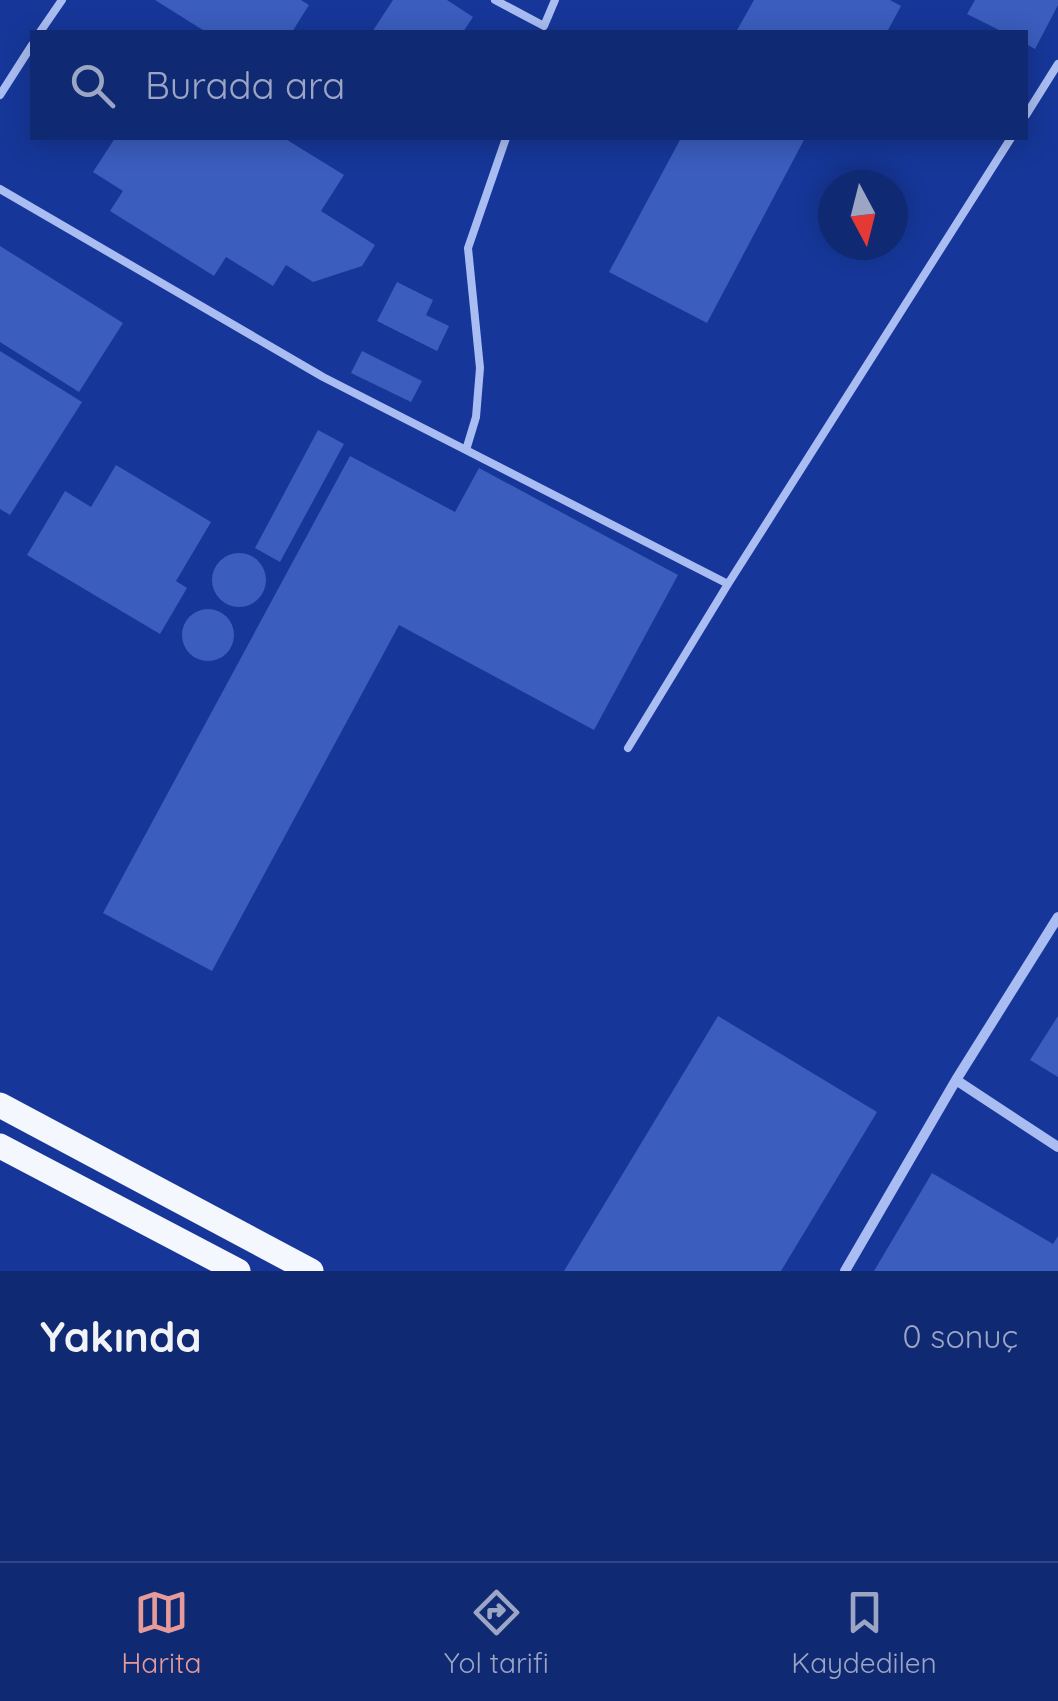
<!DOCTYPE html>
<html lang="tr">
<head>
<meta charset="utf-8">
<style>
  :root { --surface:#102973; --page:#1e357b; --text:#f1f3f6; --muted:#9ca6c4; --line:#304585; --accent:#e69b98 }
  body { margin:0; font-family:Quicksand,sans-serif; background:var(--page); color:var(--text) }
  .compass { position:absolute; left:818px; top:170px; width:90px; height:90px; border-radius:50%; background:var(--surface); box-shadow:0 5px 25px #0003; rotate:173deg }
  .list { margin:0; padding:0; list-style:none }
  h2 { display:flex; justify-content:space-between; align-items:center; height:130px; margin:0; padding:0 40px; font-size:42px }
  h2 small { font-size:32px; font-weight:400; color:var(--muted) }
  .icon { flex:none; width:55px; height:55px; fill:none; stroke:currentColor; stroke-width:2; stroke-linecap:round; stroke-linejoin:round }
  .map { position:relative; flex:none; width:1058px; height:1271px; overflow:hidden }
  .search { position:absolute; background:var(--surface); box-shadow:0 5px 25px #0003; left:30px; right:30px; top:30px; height:110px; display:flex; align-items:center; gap:25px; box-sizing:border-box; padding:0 35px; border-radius:0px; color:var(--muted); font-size:38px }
  .sheet { height:290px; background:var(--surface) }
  nav { display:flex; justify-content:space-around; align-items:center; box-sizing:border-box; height:140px; border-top:2px solid var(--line); background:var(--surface); font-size:28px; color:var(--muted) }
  nav a { display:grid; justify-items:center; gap:5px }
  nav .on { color:var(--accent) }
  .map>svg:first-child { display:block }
  .building { fill:#3b5dbe }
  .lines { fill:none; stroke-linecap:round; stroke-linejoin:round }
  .lane { stroke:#aabdf2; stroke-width:8 }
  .street { stroke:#aabdf2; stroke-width:10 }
  .primary { stroke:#f5f7ff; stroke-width:25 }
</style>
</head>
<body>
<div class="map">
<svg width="1058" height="1271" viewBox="0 0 1058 1271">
  <rect width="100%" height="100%" fill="#163799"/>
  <path class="building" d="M155 0H301L309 5 292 32H206Z
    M393 0H447L473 17 463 32H372Z
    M754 0H890L901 6 887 32H736Z
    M975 0H1058V5L1035 49 1026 44V32H1003L967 14Z
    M115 138H284L344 175 321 211 375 245 362 266 313 282 286 265 273 286 226 257 214 276 110 211 123 191 93 172Z
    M681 138H805L707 323 609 272Z
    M0 246 123 323 79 392 0 342Z
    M397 282 433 300 426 315 449 326 437 351 377 321Z
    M0 351 82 402 10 515 0 509Z
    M362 351 422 381 411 402 351 373Z
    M318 430 344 444 280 562 255 548Z
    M350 456 455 512 479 468 678 575 594 730 399 625 212 971 103 913Z
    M116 465 211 522 176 581 187 588 160 634 27 555 65 491 91 507Z
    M212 580a27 27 0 1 1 54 0a27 27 0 1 1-54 0Z
    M182 635a26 26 0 1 1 52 0a26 26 0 1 1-52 0Z
    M718 1016 877 1112 781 1271H564Z
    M1058 1016V1077L1030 1060Z
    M932 1173 1053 1244 1058 1236V1271H874Z"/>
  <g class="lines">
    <path class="lane" d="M495 0 544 26 555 0
      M40 32 62 0
      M0 95 32 45
      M1026 115 1058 64
      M0 189 323 377 728 584
      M466 450 476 417 480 368 468 248 506 138
      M628 748 728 584 1011 138"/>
    <path class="street" d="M956 1080 1058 1147
      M845 1271 956 1080 1058 917"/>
    <path class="primary" d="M0 1105 311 1271
      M0 1146 238 1271"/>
  </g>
</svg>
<svg class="compass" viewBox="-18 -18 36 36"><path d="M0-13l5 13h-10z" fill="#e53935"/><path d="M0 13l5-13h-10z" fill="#9ca6c4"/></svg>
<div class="search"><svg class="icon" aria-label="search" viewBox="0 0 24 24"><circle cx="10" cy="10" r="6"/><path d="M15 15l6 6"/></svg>Burada ara</div>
</div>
<section class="sheet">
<h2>Yakında<small>0 sonuç</small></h2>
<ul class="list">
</ul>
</section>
<nav>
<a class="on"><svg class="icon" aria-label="map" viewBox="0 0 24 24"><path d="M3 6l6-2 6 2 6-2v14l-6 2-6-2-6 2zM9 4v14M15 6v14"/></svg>Harita</a>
<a><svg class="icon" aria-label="directions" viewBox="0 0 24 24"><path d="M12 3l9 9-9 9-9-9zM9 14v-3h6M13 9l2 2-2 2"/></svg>Yol tarifi</a>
<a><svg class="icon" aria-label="saved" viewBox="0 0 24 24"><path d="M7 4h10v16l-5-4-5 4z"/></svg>Kaydedilen</a>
</nav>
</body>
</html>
